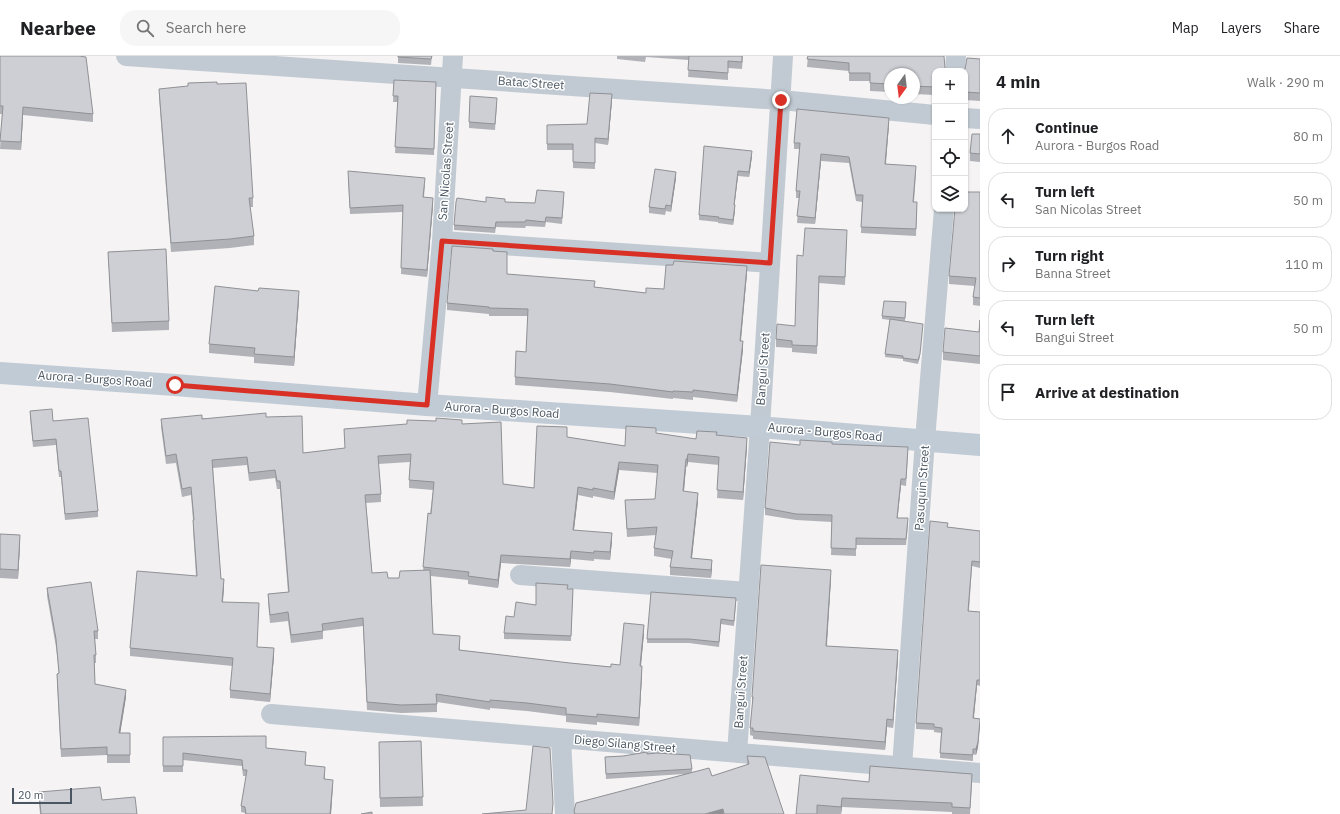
<!DOCTYPE html>
<html lang="en">
<head>
<meta charset="utf-8">
<style>
  :root { --surface:#fff; --page:#f6f6f6; --text:#202124; --muted:#757577; --line:#e0e0e0 }
  body { margin:0; font-family:"IBM Plex Sans",sans-serif; background:var(--page); color:var(--text) }
  .controls { position:absolute; right:12px; top:12px; display:grid; overflow:hidden; border-radius:8px; box-shadow:0 1px 3px #0004 }
  .controls button { width:36px; height:36px; display:grid; place-items:center; padding:0; border:0; border-bottom:1px solid var(--line); background:var(--surface); color:var(--text); font:20px sans-serif }
  .compass { position:absolute; left:884px; top:12px; width:36px; height:36px; border-radius:50%; background:var(--surface); box-shadow:0 1px 3px #0004; rotate:194deg }
  .scale { position:absolute; left:12px; bottom:10px; width:60px; box-sizing:border-box; padding-left:4px; border:2px solid #4a5661; border-top:0; font-size:11px; line-height:14px; white-space:nowrap; color:#4a5661; -webkit-text-stroke:3px #fff; paint-order:stroke }
  .stop { position:absolute; width:12px; height:12px; margin:-9px; border:3px solid #d93025; border-radius:50%; background:#fff }
  .stop.end { background:#d93025; border-color:#fff; box-shadow:0 1px 4px #0008 }
  .list { margin:0; padding:0; list-style:none }
  h2 { display:flex; justify-content:space-between; align-items:center; height:52px; margin:0; padding:0 16px; font-size:17px }
  h2 small { font-size:13px; font-weight:400; color:var(--muted) }
  .list li { display:grid; grid-template-columns:26px 1fr auto; gap:12px; align-items:center; box-sizing:border-box; height:56px; margin:0 8px 8px; padding:0 8px; border:1px solid var(--line); border-radius:16px }
  .list b { display:block; font-size:15px; white-space:nowrap }
  .list p { margin:0; font-size:13px; white-space:nowrap; color:var(--muted) }
  .list em { font-size:13px; font-style:normal; color:var(--muted) }
  .icon { flex:none; width:22px; height:22px; fill:none; stroke:currentColor; stroke-width:2; stroke-linecap:round; stroke-linejoin:round }
  .map { position:relative; flex:none; width:980px; height:758px; overflow:hidden }
  header { display:flex; align-items:center; gap:24px; box-sizing:border-box; height:56px; padding:0 20px; background:var(--surface); border-bottom:1px solid var(--line) }
  header strong { font-size:19px }
  nav { display:flex; gap:22px; margin-inline-start:auto; font-size:14px }
  .search { width:280px; height:36px; background:var(--page); display:flex; align-items:center; gap:10px; box-sizing:border-box; padding:0 14px; border-radius:16px; color:var(--muted); font-size:15px }
  main { display:flex }
  aside { flex:1; background:var(--surface) }
  .map>svg:first-child { display:block }
  .lines { fill:none; stroke-linecap:round; stroke-linejoin:round }
  .minor { stroke:#c1cad2; stroke-width:20 }
  .secondary { stroke:#c1cbd6; stroke-width:22 }
  .wall { fill:#b0b2b7; fill-rule:evenodd }
  .shaded-wall { fill:#909195 }
  .building { fill:#cdcfd5; stroke:#909195 }
  .route { stroke:#d93025; stroke-width:5 }
  .labels { text-anchor:middle; stroke-width:3; stroke-linejoin:round; paint-order:stroke }
  .street-label { font-size:12px; fill:#4a5661; stroke:#fff }
</style>
</head>
<body>
<header>
<strong>Nearbee</strong>
<div class="search"><svg class="icon" aria-label="search" viewBox="0 0 24 24"><circle cx="10" cy="10" r="6"/><path d="M15 15l6 6"/></svg>Search here</div>
<nav><a>Map</a><a>Layers</a><a>Share</a></nav>
</header>
<main>
<div class="map">
<svg width="980" height="758" viewBox="0 0 980 758">
  <rect width="100%" height="100%" fill="#f5f3f3"/>
  <g class="lines">
    <path class="minor" d="M126 0 781 44 935 59
      M955 15 956 0
      M965 62 980 63
      M442 185 770 207
      M427 349 442 185 453 0
      M520 519 748 536
      M271 658 980 717
      M561 683 565 758
      M737 697 760 371 783 0
      M902 711 925 384 944 153"/>
    <path class="secondary" d="M0 317 175 329 427 349 760 371 980 389"/>
  </g>
  <path class="wall" d="M0 0 93 58V66L23 59 21 94 0 93 2 58H0Z
    M398 0H432L431 9 398 7Z
    M617 0H743L742 13 728 12V24L688 21 689 4 646 1 645 6 617 3Z
    M808 0 935 15V39L914 38V18H890V36L870 35V25H849V15L807 11Z
    M980 3V45L965 44V15Z
    M394 24 436 32 434 99 395 97 398 46H393Z
    M159 33 253 142V151H250L254 180V189L230 192 171 196 159 41Z
    M612 44 608 89 595 87V113L573 112V94H547V69L587 68Z
    M497 48 495 74 469 72V66Z
    M889 68 886 108 916 117 914 146H917L916 180 861 177 862 146 856 145 849 107 821 105 815 168 797 167 799 142H796V135L800 93H794V87Z
    M980 78V106L970 105V97Z
    M752 100 749 121 738 120 734 149 735 154 733 169 718 167V166L699 164V159Z
    M348 122 425 129 424 141 433 149 427 221 401 218 403 156 350 158Z
    M676 122 671 156 666 155 665 159 649 157V151Z
    M980 136V250L973 249V241L975 230 949 228V220Z
    M564 142 562 168 546 166 545 171 526 170 525 172 496 171 495 177 454 174V169L486 146H505L535 147Z
    M847 181 845 229 819 227 817 298 792 296V292L776 291V283L795 270 803 200Z
    M493 195 507 218 595 231 646 237 747 217 741 285 743 293 737 346 693 341V344L673 342V343L610 336 515 329V321L526 296 528 260H489V258L447 254V247Z
    M108 196 169 265V274L112 276Z
    M299 243 294 310 254 307V301L209 297V288Z
    M906 246 905 265 920 301 918 308 903 305V303L885 301 890 264 882 263V260Z
    M980 264V308L943 304V296L979 276Z
    M30 355 53 365 98 455V461L65 464 61 421H59L56 389 33 391 30 361Z
    M266 361 303 397 345 392 344 373 462 368 503 428 534 432 567 381 625 390 656 377 696 383 717 379 747 390 743 444 717 442 719 409 688 406 687 411H686L684 436 698 445 692 502 712 512 711 522 670 519V511L672 503 654 500V492L656 479 627 481 625 444 655 443 658 417 619 414 614 444 593 440V442L578 439 574 474 612 485 610 504 594 503V505L571 503 570 511 501 507 498 532 468 528V524L431 520 433 578 460 588V594L570 607 611 611 620 609 644 577 641 610 642 618 639 670 597 666V669L566 666V660L527 655 490 652V654L437 646V656L401 657 367 654 363 570 323 575V583L291 587 288 565 270 567 268 546V538L288 536 280 433H277L275 422 249 425 247 409 213 412 221 523 224 531 223 546 257 591 274 600 270 646 230 642V634L233 610 130 600V592L196 520 193 472V464L191 439 182 441 176 407 166 408 161 371V363ZM410 406 409 424V432L433 434 423 515 399 522H388L372 517 366 447 381 446V438L378 408Z
    M832 388 908 398 906 430 901 429 897 462 908 469 906 489H856V500L831 499 832 466 796 464 765 459V452L800 389Z
    M948 471 980 475V512L972 510 969 555 980 556V630L977 629 974 662 980 663V669L978 691 976 699 973 698V705L940 702 941 677 934 676V674L916 673V667Z
    M0 478 20 488 18 523 0 522Z
    M831 522 827 590 898 602 893 672 887 671 885 694 753 683V680L750 679V672L753 648H752V641Z
    M47 532 98 575V583H95L96 599V607H94L95 628 126 641 120 677H130V707H107V699L61 701 57 625V618L59 617 56 591 47 540Z
    M568 533H573L571 585 504 583V577L514 561Z
    M736 547 734 570 721 568 719 591 689 587H647V583Z
    M163 681 266 692 306 702 305 709 325 717V723L333 730 331 758H245V757L241 756V750L246 720H243L242 710 183 704V716H163Z
    M421 685 423 750 380 751 379 686Z
    M623 700 692 713V716L712 720 747 709V700L784 758H574V755L684 718 606 723 605 701Z
    M869 726 972 728 970 758H952V756L842 751 841 758H796Z
    M39 736 102 744 137 758H40L39 747Z"/>
  <path class="shaded-wall" d="M612 38V44L608 89V83Z
    M23 51V59L21 94V86Z
    M889 62V68L885 114V108Z
    M752 95V100L749 121V116Z
    M821 98V105L815 168V162Z
    M738 115V120L734 154V149Z
    M676 116V122L671 156V150Z
    M433 142V149L427 221V214Z
    M735 149V154L733 169V164Z
    M747 210V217L740 292V285Z
    M299 235V243L294 310V301Z
    M743 285V293L737 346V339Z
    M747 382V390L743 444V436Z
    M688 398V406L687 411V403Z
    M686 403V411L683 444V435Z
    M619 406V414L614 444V436Z
    M901 423V429L897 468V462Z
    M578 431V439L573 482V474Z
    M698 437V445L691 510V502Z
    M612 477V485L610 504V496Z
    M20 479V488L18 523V514Z
    M571 495V503L570 511V503Z
    M501 499V507L498 532V524Z
    M712 504V512L711 522V514Z
    M831 514V522L826 598V590Z
    M224 523V531L222 554V546Z
    M644 569V577L640 618V610Z
    M274 592V600L270 646V638Z
    M898 594V602L893 672V664Z
    M642 610V618L639 670V662Z
    M977 624V629L973 668V662Z
    M126 634V641L119 685V677Z
    M887 663V671L885 694V686Z
    M980 664 978 691 976 699V693Z
    M333 724 331 758H330Z
    M842 742V751L841 758V751Z
    M723 753V758H705Z"/>
  <path class="building" d="M0 0H79L86 1 93 58 23 51 21 86 0 85 3 50H0Z
    M398 0H432L431 3 398 1Z
    M689 0H742V6L728 5V17L688 14Z
    M808 0H944L945 12 947 15H935V31L914 30V18H890V28L870 27V17H849V7L807 3Z
    M967 2 980 3V37L965 36V15H963L965 13Z
    M394 24 436 26 434 93 395 91 398 40H393Z
    M217 26V28L246 27 253 142H249L254 180 230 183 171 187 159 33 188 30V27Z
    M590 37 612 38 608 83 595 82V107L573 106V88H547V69L587 68Z
    M470 40 497 42 495 68 469 66Z
    M797 53 889 62 885 108 916 110 913 146H917L916 173 861 171 863 139H856L849 101 821 98 815 162 797 160 800 135H796L800 87H794Z
    M972 78H980V98L970 97Z
    M704 90 752 95 749 116 738 115 734 149H735L733 164 718 162 719 161 699 159Z
    M655 113 676 116 671 150 666 149 665 153 649 151Z
    M348 115 425 122 423 141 433 142 427 214 401 212 403 149 350 152Z
    M537 134 564 136 562 162 546 161 545 166 526 164 525 166H496L495 172 454 169 456 146 457 142 486 146V141L505 143V146L535 147Z
    M965 136H980V242L973 241 976 222 949 220 955 153H965Z
    M805 172 847 174 845 221 819 220 817 290 792 289V285L776 283 777 268 795 270 797 199 803 200Z
    M452 190 493 193V195L507 196V218L595 225 594 231 646 237V232L664 233 666 209H673L674 205 747 210 740 285H743L737 339 693 334V336L673 335V336L610 328 515 321 516 295 526 296 528 253 489 252V251L447 247Z
    M166 193 169 265 112 267 108 196Z
    M215 230 258 235 259 232 299 235 294 301 254 298 255 292 209 288Z
    M884 245 906 246 905 262 882 260Z
    M890 263 923 268 920 298 918 304 903 302V300L885 298Z
    M980 264V300L943 296 945 272 979 276Z
    M52 353 53 365 88 362 98 455 65 458 61 415H59L56 383 33 385 30 355Z
    M266 357V361L302 360 303 397 345 392 344 373 407 368V364L436 365V362L462 364V368L501 366 503 428 534 432 537 370 567 371V381L625 390 626 370 656 372V377L696 383 697 375 717 376 716 379 747 382 743 436 717 434 719 401 688 398 687 403H686L683 435 698 437 691 502 712 504 711 514 670 511 673 495 654 492 657 471 627 473 625 444 655 443 658 409 619 406 614 436 593 432V434L578 431 573 474 612 477 610 496 594 495V497L571 495 570 503 501 499 498 524 468 520 469 516 423 511 428 457 431 458 434 426 409 424 411 398 378 400 381 438 365 439 372 517 387 516 388 522H399L400 515 430 514 433 578 460 580 459 594 570 607 611 611V608L620 609 624 567 644 569 640 610H642L639 662 597 658V661L566 658V652L527 647 490 644V646L436 638 437 648 401 649 367 646 363 562 322 568 323 575 291 579 288 556 270 559 268 538 289 536 280 425H277L275 414 249 417 247 401 212 404 221 523H224L222 546 259 547 257 591 274 592 270 638 230 634 233 602 130 592 137 515 197 520 193 464H194L191 431 182 433 176 398 166 400 161 363 202 359V363Z
    M800 384 832 386V388L908 391 906 423H901L897 462H908L906 483 856 482V493L831 492 832 459 796 458 765 452 770 386 800 389Z
    M930 465 948 467 947 471 980 475V506L972 505 968 555 980 556V624H977L973 662 980 663V664L978 686 976 693H973V699L940 697 942 672 934 671V668L916 667Z
    M0 478 20 479 18 514 0 513Z
    M761 509 831 514 826 590 898 594 893 664 887 663 885 686 753 675V672H750L753 641H752Z
    M91 526 98 575H94L96 599H94L95 628 126 634 119 677H130V699H107V691L61 693 57 618 59 617 56 583 47 532Z
    M536 527 568 529 567 533H573L571 580 504 577 506 560 514 561 516 546 536 549Z
    M651 536 736 542 734 565 721 563 719 586 689 583H647Z
    M266 680V692L306 696 305 709 325 711 324 723 333 724 330 758H246L245 751 241 750 247 714H243L242 704 183 697V710H163V681Z
    M421 685 423 741 380 742 379 686Z
    M533 690 550 692 553 747 552 758H482L526 754Z
    M647 696V698L657 697 690 699 692 713 606 718 605 701 623 700Z
    M747 700 765 701 784 758H724L723 753 705 758H575L574 755 576 747 709 712 712 720 749 708Z
    M870 710 972 718 970 752 952 751V747L842 742 841 751 817 749V758H796L800 719 869 726Z
    M100 731 102 744 135 741 137 758H41L39 736Z
    M372 756V758H361Z"/>
  <g class="lines">
    <path class="route" d="M175 329 427 349 442 185 770 207 781 44"/>
  </g>
  <g class="labels">
    <g class="street-label">
      <text transform="translate(531 27) rotate(4)" y="4">Batac Street</text>
      <text transform="translate(446 115) rotate(-86)" y="4">San Nicolas Street</text>
      <text transform="translate(763 313) rotate(-86)" y="4">Bangui Street</text>
      <text transform="translate(95 323) rotate(4)" y="4">Aurora - Burgos Road</text>
      <text transform="translate(502 354) rotate(4)" y="4">Aurora - Burgos Road</text>
      <text transform="translate(825 376) rotate(5)" y="4">Aurora - Burgos Road</text>
      <text transform="translate(922 432) rotate(-86)" y="4">Pasuquin Street</text>
      <text transform="translate(741 636) rotate(-86)" y="4">Bangui Street</text>
      <text transform="translate(625 688) rotate(5)" y="4">Diego Silang Street</text>
    </g>
  </g>
</svg>
<div class="controls">
<button>+</button>
<button>−</button>
<button><svg class="icon" aria-label="locate" viewBox="0 0 24 24"><circle cx="12" cy="12" r="6"/><path d="M12 2v4M12 18v4M2 12h4M18 12h4"/></svg></button>
<button><svg class="icon" aria-label="layers" viewBox="0 0 24 24"><path d="M12 4l9 5-9 5-9-5zM3 14l9 5 9-5"/></svg></button>
</div>
<svg class="compass" viewBox="-18 -18 36 36"><path d="M0-13l5 13h-10z" fill="#e53935"/><path d="M0 13l5-13h-10z" fill="#757577"/></svg>
<div class="scale">20 m</div>
<div class="stop" style="left:175px;top:329px"></div>
<div class="stop end" style="left:781px;top:44px"></div>
</div>
<aside>
<h2>4 min<small>Walk · 290 m</small></h2>
<ul class="list">
<li><svg class="icon" aria-label="ahead" viewBox="0 0 24 24"><path d="M12 20V5M6 11l6-6 6 6"/></svg><div><b>Continue</b><p>Aurora - Burgos Road</p></div><em>80 m</em></li>
<li><svg class="icon" aria-label="left" viewBox="0 0 24 24"><path d="M17 20v-9H6M10 6l-5 5 5 5"/></svg><div><b>Turn left</b><p>San Nicolas Street</p></div><em>50 m</em></li>
<li><svg class="icon" aria-label="right" viewBox="0 0 24 24"><path d="M7 20v-9h11M14 6l5 5-5 5"/></svg><div><b>Turn right</b><p>Banna Street</p></div><em>110 m</em></li>
<li><svg class="icon" aria-label="left" viewBox="0 0 24 24"><path d="M17 20v-9H6M10 6l-5 5 5 5"/></svg><div><b>Turn left</b><p>Bangui Street</p></div><em>50 m</em></li>
<li><svg class="icon" aria-label="arrive" viewBox="0 0 24 24"><path d="M6 21V4h12l-3 4 3 4H6"/></svg><div><b>Arrive at destination</b></div></li>
</ul>
</aside>
</main>
</body>
</html>
